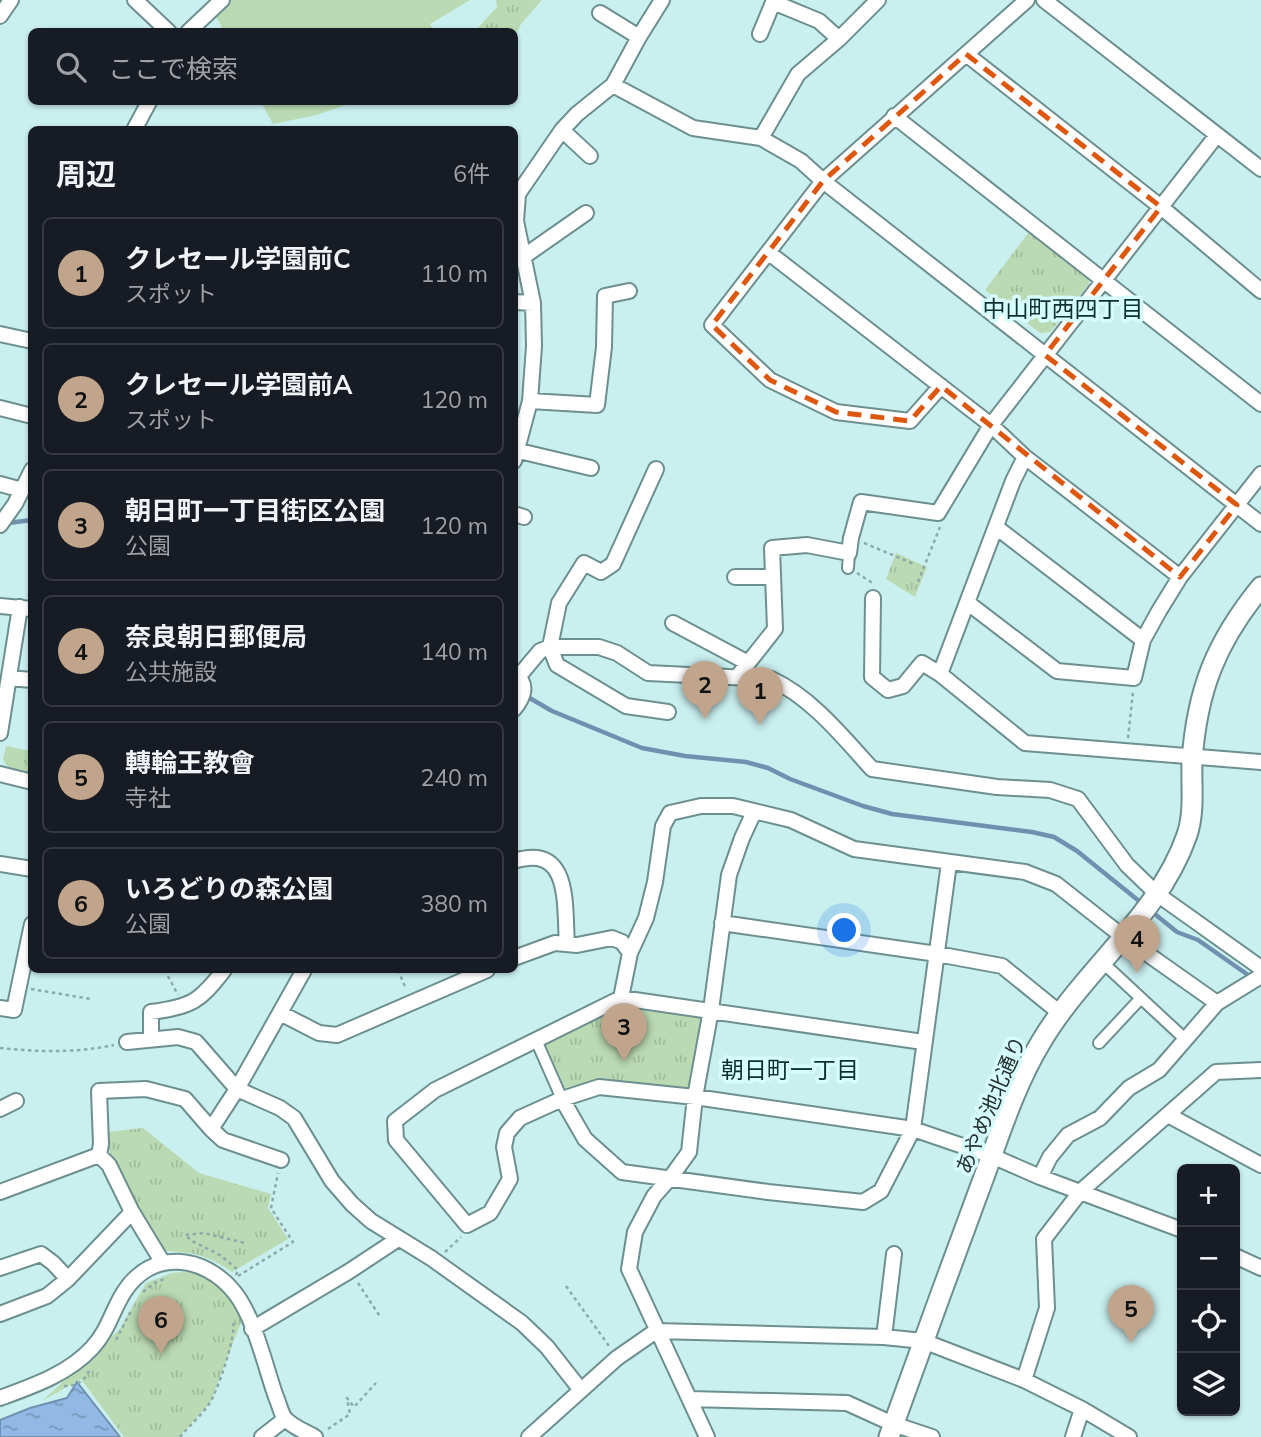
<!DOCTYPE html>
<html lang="ja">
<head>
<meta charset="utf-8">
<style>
  :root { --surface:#171b24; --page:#242831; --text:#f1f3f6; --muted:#9ea1a6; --line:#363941; --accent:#c0a58c }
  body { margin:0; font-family:Mulish,"Noto Sans JP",sans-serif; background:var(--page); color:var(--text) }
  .controls { position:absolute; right:21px; bottom:21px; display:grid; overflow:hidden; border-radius:10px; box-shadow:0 2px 5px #0004 }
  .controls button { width:63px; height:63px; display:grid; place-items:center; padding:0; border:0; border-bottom:2px solid var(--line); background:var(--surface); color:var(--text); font:35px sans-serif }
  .you { position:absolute; left:845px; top:931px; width:24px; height:24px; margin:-18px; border:5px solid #fff; border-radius:50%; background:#1a73e8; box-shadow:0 0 0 10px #1a73e833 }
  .badge { display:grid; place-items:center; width:46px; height:46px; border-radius:50%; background:var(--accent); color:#111; font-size:23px; font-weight:700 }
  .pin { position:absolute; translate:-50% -58px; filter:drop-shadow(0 2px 4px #0008) }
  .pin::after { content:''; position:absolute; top:37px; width:24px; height:21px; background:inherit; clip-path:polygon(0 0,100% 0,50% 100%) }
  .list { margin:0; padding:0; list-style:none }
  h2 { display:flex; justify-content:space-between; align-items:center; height:91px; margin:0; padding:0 28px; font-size:30px }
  h2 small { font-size:23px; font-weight:400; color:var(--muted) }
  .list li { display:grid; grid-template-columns:46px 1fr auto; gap:21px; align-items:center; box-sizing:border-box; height:112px; margin:0 14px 14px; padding:0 14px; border:2px solid var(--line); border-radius:10px }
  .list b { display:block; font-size:26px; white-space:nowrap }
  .list p { margin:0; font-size:23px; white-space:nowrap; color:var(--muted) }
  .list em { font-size:23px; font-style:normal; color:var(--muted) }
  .icon { flex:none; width:38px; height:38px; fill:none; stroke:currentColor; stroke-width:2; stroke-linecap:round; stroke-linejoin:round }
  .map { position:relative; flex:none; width:1261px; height:1437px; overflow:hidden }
  .search { position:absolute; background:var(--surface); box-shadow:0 2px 5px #0004; left:28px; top:28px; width:490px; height:77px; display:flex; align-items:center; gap:18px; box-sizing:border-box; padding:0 24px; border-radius:10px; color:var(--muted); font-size:26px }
  .panel { position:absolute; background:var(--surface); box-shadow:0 2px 5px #0004; left:28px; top:126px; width:490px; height:847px; border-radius:10px }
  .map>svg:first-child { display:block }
  .grass { fill:url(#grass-tufts) }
  .garden { fill:#badab3 }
  .water { fill:url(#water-ripples); stroke:#7190b0; stroke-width:2 }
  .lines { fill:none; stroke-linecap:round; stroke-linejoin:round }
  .stream { stroke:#7190b0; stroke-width:4.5 }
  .pedestrian-casing { stroke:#6d8f8f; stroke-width:14 }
  .minor-casing { stroke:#6d8f8f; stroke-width:18 }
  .tertiary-casing { stroke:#6d8f8f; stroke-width:23 }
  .path { stroke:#8daaaa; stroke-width:2.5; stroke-dasharray:3.5 3.5; stroke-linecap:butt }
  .pedestrian { stroke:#fff; stroke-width:10 }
  .minor { stroke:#fff; stroke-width:14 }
  .tertiary { stroke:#fff; stroke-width:19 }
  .marked { fill:none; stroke:#de570e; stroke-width:5; stroke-dasharray:14 9; stroke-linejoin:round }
  .labels { text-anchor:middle; stroke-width:7; stroke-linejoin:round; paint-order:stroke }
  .street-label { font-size:21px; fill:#243232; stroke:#d7fcfc }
  .neighbourhood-label { font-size:23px; fill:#0e2f30; stroke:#d7fcfc }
</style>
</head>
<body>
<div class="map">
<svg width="1261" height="1437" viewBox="0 0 1261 1437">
  <defs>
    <pattern id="grass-tufts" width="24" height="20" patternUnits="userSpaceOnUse" patternTransform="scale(1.75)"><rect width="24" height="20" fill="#badab3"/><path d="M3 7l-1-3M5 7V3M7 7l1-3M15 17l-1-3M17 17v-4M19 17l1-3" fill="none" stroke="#a0bc9a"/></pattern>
    <pattern id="water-ripples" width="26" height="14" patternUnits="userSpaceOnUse" patternTransform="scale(1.75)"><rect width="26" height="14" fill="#92b9e6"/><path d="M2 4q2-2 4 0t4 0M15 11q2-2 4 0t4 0" fill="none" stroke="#7797bb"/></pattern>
  </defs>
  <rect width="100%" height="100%" fill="#caefef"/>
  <path class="grass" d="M496 0H542L521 24 515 37 514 32 475 31 497 7Z
    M1029 232 1088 277 1089 284 1050 332 1040 333 985 290Z
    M896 553 927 567 915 597 886 579Z
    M6 746 31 751V777L7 766 3 760Z
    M619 1009 702 1016 691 1089 600 1079 565 1088 545 1044Z
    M143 1128 199 1173 271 1194 268 1208 288 1239 232 1272C209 1255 188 1251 161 1251L111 1161 107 1132Z
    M184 1272H202L226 1290 242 1320 210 1403 179 1437H124L81 1379 42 1401 119 1330 146 1283 172 1273Z"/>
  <path class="garden" d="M231 0H470L430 24 434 31H224L215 15Z
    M261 102H355L316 115 273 124Z"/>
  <path class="water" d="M77 1382 120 1437H0V1420L30 1408 67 1398Z"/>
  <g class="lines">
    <path class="stream" d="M8 523 32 520
      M514 689 552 711 642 748 685 756 746 762 768 768 790 779 863 806 892 814 1032 832 1054 837 1077 851 1144 905
      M1151 911 1177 932 1198 940 1251 977"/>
    <g class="pedestrian-casing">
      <path id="pedestrian" d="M848 568 849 553
        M1101 961 1185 1039
        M536 1040 562 1099
        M1099 1043 1141 998"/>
    </g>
    <g class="minor-casing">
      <path id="minor" d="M135 0 169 32
        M1044 0 1261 169
        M773 2 819 21 839 39
        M0 16 11 0
        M188 32 222 0
        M760 34 774 0
        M639 37 662 0
        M966 54 1161 207 1261 291
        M613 85 693 128 761 138 801 161 823 181 1261 524
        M894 116 1261 404
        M134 130 149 102
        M562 130 590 156
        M761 138 798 74 839 39 878 0
        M769 253 991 425 1025 457 1180 577
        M523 257 586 213
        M514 302 533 303
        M0 334 32 341
        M941 386 910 421 836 412 770 380 712 325 823 181 1027 0
        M530 401 597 405 604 347 605 296 629 291
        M0 408 32 416
        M519 451 591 468
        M514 461 530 401 534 346 533 303 516 221 518 194 562 130 577 114 613 85 639 37 600 13
        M656 469 613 564 601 572 584 563 559 603 550 647 557 665 626 706 668 712
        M0 484 22 490
        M514 514 524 517
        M0 525 15 504 32 470
        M996 527 1143 640
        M735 577H772
        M873 598 872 677 888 690 903 686 922 663 940 674 1025 743 1261 762
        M968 603 1057 671 1134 678 1143 640 1159 611 1180 577 1261 474
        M0 606 32 609
        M673 623 748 663
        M514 673C529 684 524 697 514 709
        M940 674 1013 481 1025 457
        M519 676 540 651 550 647H599L617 653 648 673 771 679C811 697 843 737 872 769L997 787 1050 790 1078 799 1127 865 1157 894 1261 968
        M737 677 775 629 772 548 807 545 849 553 851 538 861 502 938 513 991 425 1217 135
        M9 678 32 680
        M0 733 20 607
        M0 774 32 782
        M514 861C572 843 564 906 567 944
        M0 864 32 869
        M722 923 937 954 1002 966 1060 1013
        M514 958 555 943 577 945 612 938 622 942 630 953
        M621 998 630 953 646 918 655 882 663 826 670 813 701 806H733L791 820 854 849 1025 872 1056 884 1122 936 1217 1003
        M0 1008 14 1010 32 924
        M280 1013 319 1033 337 1035 487 970
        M151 1039V1012C192 1007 200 1001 224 970
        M127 1042 178 1037 196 1042 237 1089 280 1108 294 1118 332 1181 352 1204 371 1221 431 1258 522 1323 547 1347 580 1389
        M923 1042 621 998 435 1090 395 1121 396 1140 467 1225 490 1213 510 1179 504 1147 507 1133 520 1118 562 1099 599 1087 695 1097 913 1129 992 1156 1040 1177 1182 1230
        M562 1099 585 1139 622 1172 768 1192 863 1202 881 1191 913 1129 949 863
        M0 1109 16 1101
        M1168 1115 1261 1165
        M211 1129 223 1140 281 1160
        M1040 1177 1050 1157 1068 1135 1100 1118 1129 1088 1159 1070 1217 1003 1261 976
        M0 1192 99 1155
        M1235 1256 1261 1268
        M163 1263 132 1212 109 1165 99 1155 101 1144 99 1091 146 1089 185 1099 211 1129 237 1089 304 970
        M0 1268 41 1254 53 1263 68 1279
        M0 1314 47 1296 68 1279 132 1212
        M252 1329 348 1272 398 1239
        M884 1337 894 1254
        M1024 1380 1047 1308 1044 1239 1081 1191 1216 1072 1261 1070
        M0 1398C33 1386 68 1374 92 1348 108 1331 112 1311 124 1292 152 1248 205 1255 235 1293 255 1319 265 1366 276 1397 279 1403 280 1411 284 1417 289 1425 306 1432 315 1437
        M690 1399 847 1403 893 1424 932 1437
        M262 1437 285 1419
        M529 1437 617 1358 656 1331 884 1337 923 1341 1024 1380 1082 1409 1129 1437
        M707 1437 629 1269 635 1232 654 1196 671 1177 689 1152 695 1097 711 1010 729 875 742 838 754 812
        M1073 1437 1082 1409"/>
    </g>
    <g class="tertiary-casing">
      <path id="tertiary" d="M889 1437C918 1356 948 1274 978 1193 997 1143 1013 1088 1041 1042 1084 969 1159 916 1187 835 1195 811 1191 785 1192 761 1197 690 1216 642 1261 587"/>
    </g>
    <path class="path" d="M864 543 914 564
      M857 573 874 584
      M918 582 940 527
      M1128 738 1133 692
      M398 970 406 989
      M168 976 178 995
      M31 989 91 999
      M0 1048C38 1052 76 1053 114 1045
      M445 1252 461 1237
      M236 1275 238 1270 220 1255 192 1241 185 1235 204 1233 245 1243
      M238 1276 293 1242 271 1208 278 1173
      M358 1283 381 1318
      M566 1286 609 1346
      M143 1292 154 1283 167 1278
      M116 1340 132 1309
      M64 1386C74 1387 85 1381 89 1371
      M328 1429 350 1414 347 1398 354 1407 376 1383
      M180 1437C189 1426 201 1416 209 1404 218 1391 237 1334 233 1320"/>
    <use href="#pedestrian" class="pedestrian"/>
    <use href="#minor" class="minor"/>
    <use href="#tertiary" class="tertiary"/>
  </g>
  <path class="marked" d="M966 54 1161 207 1045 355 1237 505 1180 577 941 386 910 421 836 412 770 380 712 325 823 181Z"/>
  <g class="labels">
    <g class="street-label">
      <text transform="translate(991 1105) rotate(-67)" y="7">あやめ池北通り</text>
    </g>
    <g class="neighbourhood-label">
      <text x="1063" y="317">中山町西四丁目</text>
      <text x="790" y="1078">朝日町一丁目</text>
    </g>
  </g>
</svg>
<div class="controls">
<button>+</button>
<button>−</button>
<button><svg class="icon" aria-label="locate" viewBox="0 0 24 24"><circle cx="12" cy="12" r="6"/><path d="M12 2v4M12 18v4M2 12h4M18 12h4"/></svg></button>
<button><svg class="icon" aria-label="layers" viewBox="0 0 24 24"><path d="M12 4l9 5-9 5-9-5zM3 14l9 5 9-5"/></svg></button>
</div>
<div class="you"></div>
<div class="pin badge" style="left:760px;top:725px">1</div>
<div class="pin badge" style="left:705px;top:719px">2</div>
<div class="pin badge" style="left:624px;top:1061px">3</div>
<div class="pin badge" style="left:1137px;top:973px">4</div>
<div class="pin badge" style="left:1131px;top:1343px">5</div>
<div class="pin badge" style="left:161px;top:1354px">6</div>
<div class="search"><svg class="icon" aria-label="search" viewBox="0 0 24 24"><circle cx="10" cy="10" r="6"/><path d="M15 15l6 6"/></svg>ここで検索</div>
<section class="panel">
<h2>周辺<small>6件</small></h2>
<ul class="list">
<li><span class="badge">1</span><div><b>クレセール学園前C</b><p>スポット</p></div><em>110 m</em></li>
<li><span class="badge">2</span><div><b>クレセール学園前A</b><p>スポット</p></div><em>120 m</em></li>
<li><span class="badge">3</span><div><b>朝日町一丁目街区公園</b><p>公園</p></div><em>120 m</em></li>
<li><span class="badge">4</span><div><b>奈良朝日郵便局</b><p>公共施設</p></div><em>140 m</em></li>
<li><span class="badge">5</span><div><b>轉輪王教會</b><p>寺社</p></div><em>240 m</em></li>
<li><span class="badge">6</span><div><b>いろどりの森公園</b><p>公園</p></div><em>380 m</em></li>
</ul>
</section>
</div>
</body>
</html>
